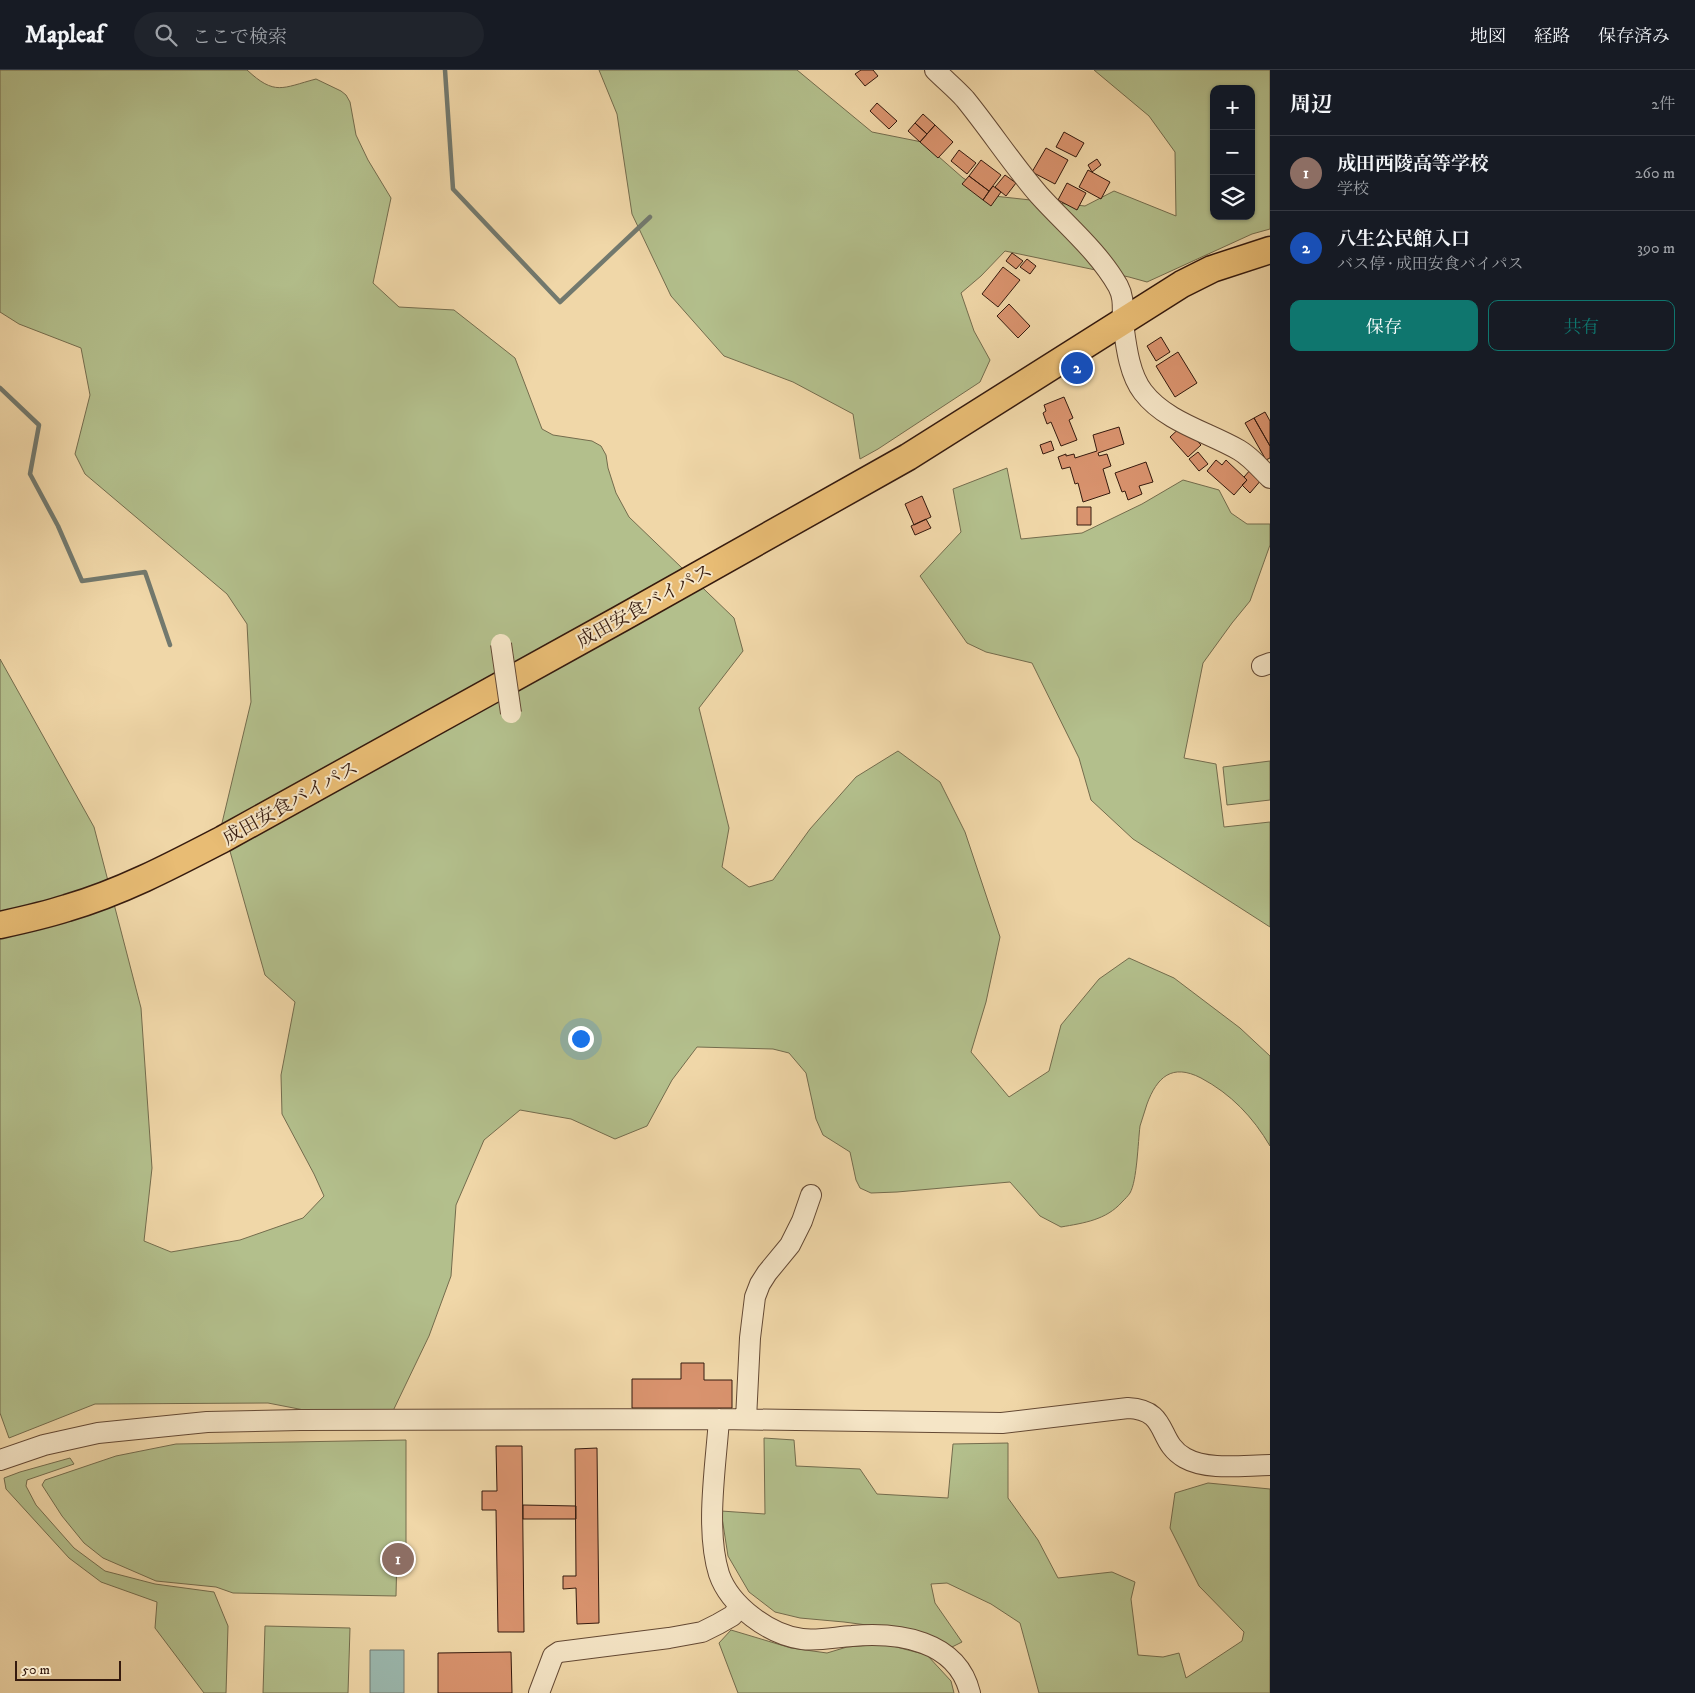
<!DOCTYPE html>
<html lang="ja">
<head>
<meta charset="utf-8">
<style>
  :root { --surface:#171b24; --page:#20242c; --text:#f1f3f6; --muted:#9ea1a6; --line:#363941; --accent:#0f766e }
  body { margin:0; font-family:"IM FELL DW Pica","Noto Serif JP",serif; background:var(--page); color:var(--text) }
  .controls { position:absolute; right:15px; top:15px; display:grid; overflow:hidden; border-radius:10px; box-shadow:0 1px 4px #0004 }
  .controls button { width:45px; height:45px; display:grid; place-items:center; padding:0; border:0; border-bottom:1px solid var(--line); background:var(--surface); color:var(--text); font:25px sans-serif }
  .scale { position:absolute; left:15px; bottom:12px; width:106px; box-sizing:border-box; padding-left:5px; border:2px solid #351a0e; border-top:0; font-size:14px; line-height:18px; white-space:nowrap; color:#351a0e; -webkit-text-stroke:4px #f5e5c6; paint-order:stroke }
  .you { position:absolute; left:580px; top:968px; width:18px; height:18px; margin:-12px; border:4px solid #fff; border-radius:50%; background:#1a73e8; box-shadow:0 0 0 8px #1a73e833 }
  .badge { display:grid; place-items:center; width:32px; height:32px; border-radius:50%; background:var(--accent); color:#fff; font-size:16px; font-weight:700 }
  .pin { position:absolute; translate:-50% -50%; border:2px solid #fff; box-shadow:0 1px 5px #0006 }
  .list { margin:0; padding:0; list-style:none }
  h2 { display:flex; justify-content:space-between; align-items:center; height:65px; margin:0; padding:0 20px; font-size:21px }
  h2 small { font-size:16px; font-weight:400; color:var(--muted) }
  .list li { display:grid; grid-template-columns:32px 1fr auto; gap:15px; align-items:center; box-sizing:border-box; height:75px; padding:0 20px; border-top:1px solid var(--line) }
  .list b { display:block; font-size:19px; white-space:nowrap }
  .list p { margin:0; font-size:16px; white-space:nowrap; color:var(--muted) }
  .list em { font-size:16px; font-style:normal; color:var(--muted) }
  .actions { display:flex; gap:10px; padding:15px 20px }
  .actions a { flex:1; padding:11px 0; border:1px solid var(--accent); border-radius:10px; text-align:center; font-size:18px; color:var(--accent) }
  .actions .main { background:var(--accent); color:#fff }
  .icon { flex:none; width:28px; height:28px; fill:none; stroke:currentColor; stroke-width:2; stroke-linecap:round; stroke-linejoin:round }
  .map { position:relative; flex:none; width:1270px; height:1623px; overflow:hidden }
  header { display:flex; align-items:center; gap:30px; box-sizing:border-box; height:70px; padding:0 25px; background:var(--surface); border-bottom:1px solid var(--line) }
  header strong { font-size:24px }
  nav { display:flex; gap:28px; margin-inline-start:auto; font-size:18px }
  .search { width:350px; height:45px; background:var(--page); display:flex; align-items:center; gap:12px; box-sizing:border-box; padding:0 18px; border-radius:28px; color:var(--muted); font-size:19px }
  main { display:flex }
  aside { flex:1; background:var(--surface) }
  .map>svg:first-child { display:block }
  .green { fill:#b3bf8c; stroke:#746c4d; fill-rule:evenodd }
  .water { fill:#9bb8ae; stroke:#72796e }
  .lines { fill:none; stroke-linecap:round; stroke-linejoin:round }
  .stream { stroke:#72796e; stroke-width:4.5 }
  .building { fill:#d9936e; stroke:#351a0e }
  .minor-casing { stroke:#644934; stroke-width:22 }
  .major-casing { stroke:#351a0e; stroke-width:29 }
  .minor { stroke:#f5e5c6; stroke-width:20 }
  .major { stroke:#e8bc74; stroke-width:26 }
  .minor-bridge-casing { stroke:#644934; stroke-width:22; stroke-linecap:butt }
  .minor-bridge { stroke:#f5e5c6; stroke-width:20 }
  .labels { text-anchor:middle; stroke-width:4; stroke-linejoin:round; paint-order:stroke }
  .street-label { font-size:19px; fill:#351a0e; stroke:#f5e5c6 }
</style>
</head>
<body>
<header>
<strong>Mapleaf</strong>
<div class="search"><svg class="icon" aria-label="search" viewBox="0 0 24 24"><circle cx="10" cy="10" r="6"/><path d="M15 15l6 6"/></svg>ここで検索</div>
<nav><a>地図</a><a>経路</a><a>保存済み</a></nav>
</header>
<main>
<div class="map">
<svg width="1270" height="1623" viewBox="0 0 1270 1623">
  <rect width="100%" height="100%" fill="#f0d7a8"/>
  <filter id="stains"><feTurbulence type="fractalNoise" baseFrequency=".004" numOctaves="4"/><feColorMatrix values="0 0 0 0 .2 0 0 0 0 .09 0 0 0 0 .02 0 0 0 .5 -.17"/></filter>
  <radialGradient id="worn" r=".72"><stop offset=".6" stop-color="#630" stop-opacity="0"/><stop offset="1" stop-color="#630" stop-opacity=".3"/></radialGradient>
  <path class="green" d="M0 0H247C275 26 282 18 316 9L341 21 346 25 350 32 356 65 368 90 391 128 373 213 399 237 454 240 515 288 542 359 553 365 592 371 601 376 606 385 608 398 616 423 629 447 734 548 743 581 699 638 729 758 722 797 749 817 773 810 810 759 856 707 898 681 940 712 965 762 1000 867 986 932 971 982 1009 1027 1049 1001 1061 955 1099 909 1129 888 1174 908 1240 958 1270 986V1076C1253 1047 1231 1024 1201 1008 1172 993 1157 1007 1147 1034 1145 1041 1142 1049 1140 1056 1138 1072 1137 1111 1130 1123 1128 1126 1125 1129 1122 1132 1106 1150 1084 1153 1061 1157L1040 1146 1010 1112 897 1122 871 1123 860 1118 856 1110 850 1082 823 1065 816 1049 806 1003 789 983 773 979 697 977 672 1010 647 1056 615 1069 571 1049 520 1040 484 1070 456 1135 451 1206 429 1266 392 1343 345 1348 268 1333 95 1334 9 1368 0 1343V589L94 757 141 938 152 1098 144 1171 171 1182 240 1170 303 1148 324 1126 314 1104 282 1044 281 1005 295 932 265 905 222 753 251 632 247 554 227 524 85 404 75 384 90 325 81 278 19 254 0 242Z
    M599 0H797L872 62 922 72 963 108 994 126 1085 136 1114 121 1176 146 1175 82 1149 46 1094 0H1270V159L1252 164 1147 212 1129 207 1005 181 981 206 961 223 974 261 990 290 980 312 878 379 860 389 853 344 793 312 724 286 671 226 632 144 617 44ZM1214 19H1251V146H1214Z
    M1007 398 1021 469 1082 463 1142 434 1183 410 1219 420 1231 443 1247 454H1270V475L1250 531 1232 553 1203 593 1184 688 1216 694 1224 757 1270 752V857L1133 769 1091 730 1079 688 1032 593 986 582 967 573 920 506 961 462 953 419Z
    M1270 691V730L1227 735 1223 697Z
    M764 1368 794 1370 796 1396 860 1399 877 1424 948 1428 953 1374 1008 1373V1428L1038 1470 1058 1508 1112 1502 1135 1512 1131 1529 1138 1585 1163 1587 1179 1583 1186 1608 1242 1571 1244 1562 1199 1516 1170 1458 1175 1423 1208 1413 1270 1419V1623H1039L1020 1553 991 1534 947 1513 931 1514 935 1533 962 1572 950 1578 920 1562 844 1552 800 1548 775 1542 749 1522 728 1486 721 1441 765 1444Z
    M406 1370V1479L397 1480 396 1526 233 1523 216 1517 156 1511 103 1488 84 1473 62 1446 42 1415 45 1410 116 1386 176 1374Z
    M70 1388 74 1394 27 1410 26 1416 36 1435 74 1478 105 1501 155 1514 214 1522 228 1556 226 1623H204L155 1558 157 1532 101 1512 69 1488 6 1419 4 1408 20 1402Z
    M265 1556 350 1558 348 1623H263Z
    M731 1560 791 1578 827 1583 847 1577 885 1574 927 1585 951 1611 954 1623H738L719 1573Z"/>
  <path class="water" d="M370 1580H404V1623H370Z"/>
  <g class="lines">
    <path class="stream" d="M445 0 453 119 560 232 650 147
      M0 318 39 355 30 404 58 456 82 511 145 502 170 575"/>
  </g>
  <path class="building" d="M861 0H873L878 6 865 16 855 4Z
    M877 33 897 51 889 59 870 41Z
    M923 44 935 55 927 64 915 53Z
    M915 53 927 64 920 72 908 61Z
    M935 55 953 72 938 88 920 72Z
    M1064 62 1084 73 1076 87 1056 77Z
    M1046 78 1068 90 1055 114 1032 102Z
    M959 80 976 93 967 104 951 91Z
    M1097 89 1101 95 1092 102 1088 95Z
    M981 90 1001 105 989 121 969 106Z
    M1088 100 1110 112 1101 129 1079 117Z
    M1005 105 1016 113 1006 126 995 117Z
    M969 106 989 121 983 130 962 114Z
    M1067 113 1086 123 1077 140 1058 130Z
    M993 116 1001 122 991 136 983 130Z
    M1012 183 1023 191 1016 199 1006 191Z
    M1027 189 1036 196 1030 204 1020 197Z
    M1003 197 1020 210 998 237 982 224Z
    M1009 234 1030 256 1018 268 997 246Z
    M1161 267 1170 282 1156 291 1147 276Z
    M1178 282 1197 313 1175 327 1156 296Z
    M1064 327 1073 348 1069 350 1077 370 1061 376 1051 352 1047 354 1043 343 1046 341 1044 335Z
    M1265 342 1270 351V376L1254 348Z
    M1254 348 1270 376V388L1266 390 1245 353Z
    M1183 355 1201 375 1188 387 1170 367Z
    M1119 357 1124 374 1098 383 1099 386 1107 384 1111 396 1103 399 1110 423 1083 432 1078 413 1075 414 1070 397 1062 399 1058 387 1066 384V386L1074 384 1075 388 1097 381 1093 365Z
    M1051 371 1054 380 1043 384 1040 375Z
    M1198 382 1208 394 1199 401 1189 389Z
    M1216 390 1222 395 1226 390 1247 410 1234 425 1207 401Z
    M1146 392 1153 412 1139 416 1142 424 1128 430 1125 421 1122 422 1115 403Z
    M1251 399 1262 409 1250 423 1242 415 1247 410 1244 407Z
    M922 426 931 447 914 455 905 434Z
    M1077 437H1091V455H1077Z
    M926 449 931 458 915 465 911 456Z
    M681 1293H704V1310H732V1338H632V1309H681Z
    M496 1376H522L524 1562H498L496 1440H482V1421H497Z
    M597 1378 599 1553 577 1554 576 1518 563 1519V1506H576L575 1379Z
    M523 1435 576 1436V1449H523Z
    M511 1582 512 1623H438V1583Z"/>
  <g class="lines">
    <g class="minor-casing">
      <path id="minor" d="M935 0C945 10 956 19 965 29 991 61 1013 95 1039 125 1066 155 1098 181 1118 216 1125 229 1122 240 1123 253 1126 275 1129 304 1143 322 1166 352 1208 362 1239 380 1251 387 1260 398 1270 408
        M1262 596 1270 593
        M719 1349C716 1395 705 1459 719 1504 730 1536 770 1565 802 1569 819 1571 836 1567 852 1566 898 1562 957 1570 970 1623
        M746 1349 750 1268 755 1227 760 1214 767 1203 790 1175 802 1151 811 1125
        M0 1390 44 1375 98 1363 207 1352 300 1350 719 1349 1002 1353 1128 1338C1170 1340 1156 1372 1185 1388 1208 1401 1245 1395 1270 1395
        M539 1623 553 1586 559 1582 669 1568 702 1562 718 1554 732 1546 740 1537"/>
    </g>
    <g class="major-casing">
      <path id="major" d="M0 855C23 850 45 845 67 838 122 822 173 795 223 769L622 548 908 387 1182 214 1212 199 1270 180"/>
    </g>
    <use href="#minor" class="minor"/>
    <use href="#major" class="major"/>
    <g class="minor-bridge-casing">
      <path id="minor-bridge" d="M501 574 511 643"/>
    </g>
    <use href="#minor-bridge" class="minor-bridge"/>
  </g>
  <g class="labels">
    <g class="street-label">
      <text transform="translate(644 535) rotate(-29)" y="7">成田安食バイパス</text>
      <text transform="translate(290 732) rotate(-29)" y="7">成田安食バイパス</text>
    </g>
  </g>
  <rect width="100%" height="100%" filter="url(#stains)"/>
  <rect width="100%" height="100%" fill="url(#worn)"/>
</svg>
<div class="controls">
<button>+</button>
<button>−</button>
<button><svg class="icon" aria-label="layers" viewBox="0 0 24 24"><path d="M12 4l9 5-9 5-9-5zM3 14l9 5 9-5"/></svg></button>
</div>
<div class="scale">50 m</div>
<div class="you"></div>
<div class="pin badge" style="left:398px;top:1489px;background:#8d6e63">1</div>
<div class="pin badge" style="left:1077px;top:298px;background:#1a4fb4">2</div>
</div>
<aside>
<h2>周辺<small>2件</small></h2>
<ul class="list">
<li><span class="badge" style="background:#8d6e63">1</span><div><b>成田西陵高等学校</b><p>学校</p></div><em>260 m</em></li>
<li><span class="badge" style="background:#1a4fb4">2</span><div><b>八生公民館入口</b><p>バス停 · 成田安食バイパス</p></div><em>390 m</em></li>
</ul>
<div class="actions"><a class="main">保存</a><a>共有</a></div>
</aside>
</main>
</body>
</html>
